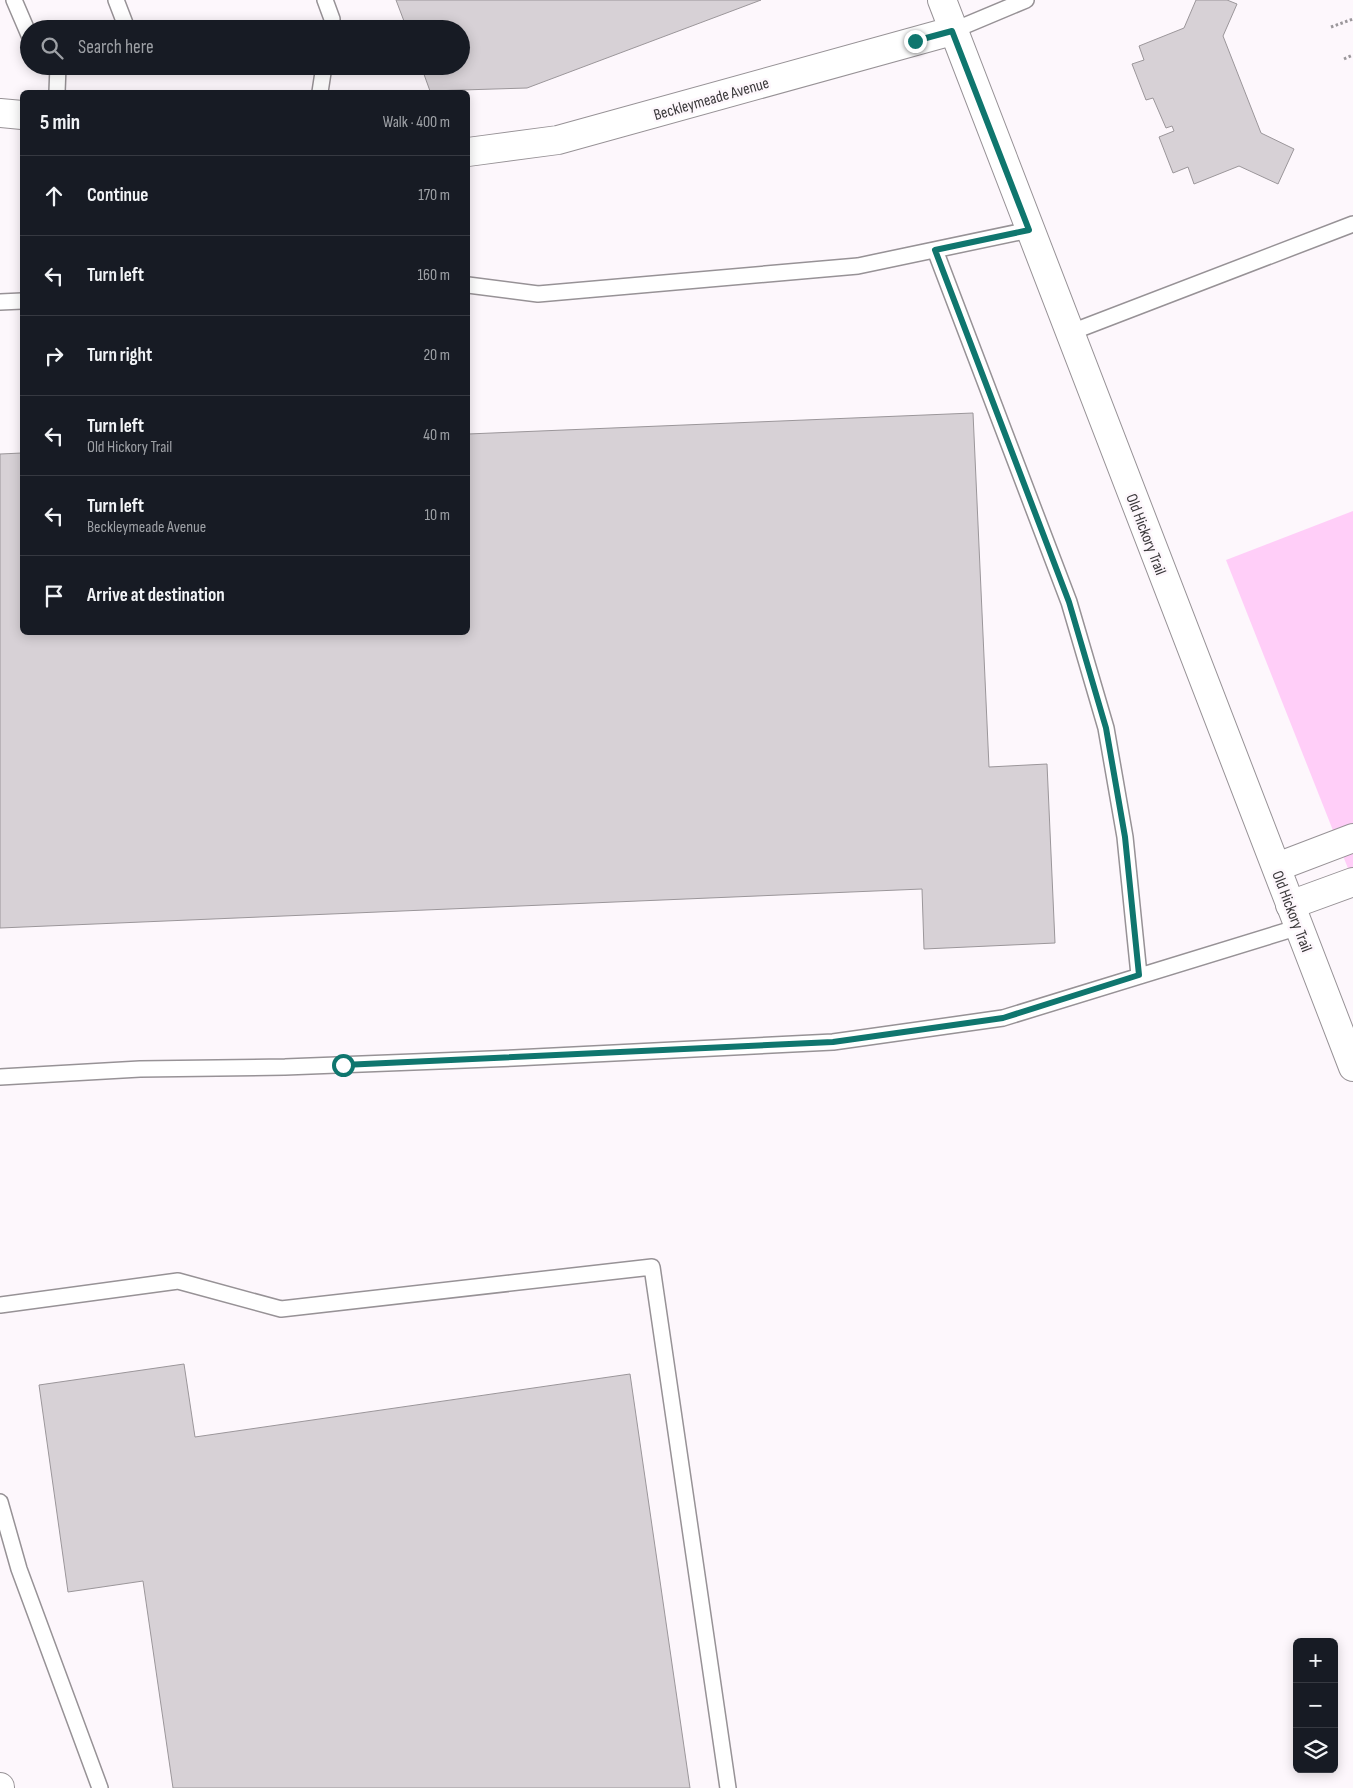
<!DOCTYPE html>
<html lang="en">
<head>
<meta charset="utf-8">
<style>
  :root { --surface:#171b24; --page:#242831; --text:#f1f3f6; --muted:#9ea1a6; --line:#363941 }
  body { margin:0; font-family:"Sofia Sans Condensed",sans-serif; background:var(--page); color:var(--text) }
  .controls { position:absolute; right:15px; bottom:15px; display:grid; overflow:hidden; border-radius:8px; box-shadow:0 2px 12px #0003 }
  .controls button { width:45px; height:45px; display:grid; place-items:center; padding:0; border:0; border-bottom:1px solid var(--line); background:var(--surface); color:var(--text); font:25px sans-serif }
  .stop { position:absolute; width:15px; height:15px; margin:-11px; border:4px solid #0f766e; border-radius:50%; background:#fff }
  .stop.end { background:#0f766e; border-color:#fff; box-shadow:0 1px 5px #0008 }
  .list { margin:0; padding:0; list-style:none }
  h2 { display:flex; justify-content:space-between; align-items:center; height:65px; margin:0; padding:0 20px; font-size:21px }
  h2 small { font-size:16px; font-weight:400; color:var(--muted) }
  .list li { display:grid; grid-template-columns:32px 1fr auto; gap:15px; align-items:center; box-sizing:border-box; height:80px; padding:0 20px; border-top:1px solid var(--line) }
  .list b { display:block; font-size:19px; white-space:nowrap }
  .list p { margin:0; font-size:16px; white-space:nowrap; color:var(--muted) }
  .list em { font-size:16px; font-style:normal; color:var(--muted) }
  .icon { flex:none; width:28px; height:28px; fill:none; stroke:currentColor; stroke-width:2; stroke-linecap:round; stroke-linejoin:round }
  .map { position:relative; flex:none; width:1353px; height:1788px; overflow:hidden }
  .search { position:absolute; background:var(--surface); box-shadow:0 2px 12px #0003; left:20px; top:20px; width:450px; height:55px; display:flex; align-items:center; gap:12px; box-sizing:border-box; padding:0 18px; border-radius:28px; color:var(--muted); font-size:19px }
  .panel { position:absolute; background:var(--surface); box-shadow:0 2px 12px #0003; left:20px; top:90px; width:450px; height:545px; border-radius:8px }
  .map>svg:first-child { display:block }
  .green { fill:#ffcef8 }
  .building { fill:#d7d1d6; stroke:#9b969a }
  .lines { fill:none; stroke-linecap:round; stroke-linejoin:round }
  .service-casing { stroke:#979296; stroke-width:18 }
  .minor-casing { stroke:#979296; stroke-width:30 }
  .tertiary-casing { stroke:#979296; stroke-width:30 }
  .path { stroke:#9b979b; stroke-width:3; stroke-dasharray:2.5 2.5; stroke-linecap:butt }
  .service { stroke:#fff; stroke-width:15 }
  .minor { stroke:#fff; stroke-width:28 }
  .tertiary { stroke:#fff; stroke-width:28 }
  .route { stroke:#0f766e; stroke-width:6 }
  .labels { text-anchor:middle; stroke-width:5; stroke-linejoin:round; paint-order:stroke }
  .street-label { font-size:16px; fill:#3a383a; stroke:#fdf7fc }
</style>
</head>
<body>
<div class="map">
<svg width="1353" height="1788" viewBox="0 0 1353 1788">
  <rect width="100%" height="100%" fill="#fdf7fc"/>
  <path class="green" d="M1353 511V881L1226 560Z"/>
  <path class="building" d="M396 0H761L527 88 430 91 421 66H461V29H407Z
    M1196 0H1227L1237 4 1223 36 1261 133 1294 149 1278 184 1239 166 1194 184 1188 167 1173 173 1159 137 1174 131 1172 126 1166 128 1153 98 1146 100 1132 64 1144 60 1139 46 1184 28Z
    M973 413 989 767 1047 764 1055 943 924 949 922 889 0 928V454L22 453V632H468V434Z
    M184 1364 195 1437 630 1374 690 1788H173L143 1581 68 1592 39 1385Z"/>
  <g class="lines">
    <g class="service-casing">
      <path id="service" d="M14 0 29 35
        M116 0 126 26 124 29
        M325 0 332 19 331 29
        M952 31 1026 0
        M57 92 58 66
        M320 92 324 66
        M935 250 1069 602 1106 728 1125 837 1139 975
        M468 285 538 294 858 266 1029 230
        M0 302 22 301
        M1069 333 1353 224
        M0 1077 140 1069 285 1067 514 1058 833 1042 1003 1018 1299 927
        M0 1305 178 1281 281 1309 652 1267 728 1788
        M0 1502 19 1569 100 1788"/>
    </g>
    <g class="minor-casing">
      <path id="minor" d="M1277 867 1353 838
        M1290 905 1353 882"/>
    </g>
    <g class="tertiary-casing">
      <path id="tertiary" d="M942 0 1353 1067
        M0 113 22 115
        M468 152 558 140 952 31
        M0 1787V1788"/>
    </g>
    <path class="path" d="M1331 27 1353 19
      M1344 59 1353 55"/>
    <use href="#service" class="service"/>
    <use href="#minor" class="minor"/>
    <use href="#tertiary" class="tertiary"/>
  </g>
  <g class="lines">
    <path class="route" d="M343 1065 833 1042 1003 1018 1139 975 1125 837 1106 728 1069 602 935 250 1029 230 952 31 915 41"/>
  </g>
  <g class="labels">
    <g class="street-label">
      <text transform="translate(711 98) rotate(-16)" y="6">Beckleymeade Avenue</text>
      <text transform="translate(1147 534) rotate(69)" y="6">Old Hickory Trail</text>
      <text transform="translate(1293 911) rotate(69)" y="6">Old Hickory Trail</text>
    </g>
  </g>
</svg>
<div class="controls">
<button>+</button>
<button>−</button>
<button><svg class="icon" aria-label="layers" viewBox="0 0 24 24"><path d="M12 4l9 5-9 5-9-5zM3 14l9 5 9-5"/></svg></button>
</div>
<div class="stop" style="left:343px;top:1065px"></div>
<div class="stop end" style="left:915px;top:41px"></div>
<div class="search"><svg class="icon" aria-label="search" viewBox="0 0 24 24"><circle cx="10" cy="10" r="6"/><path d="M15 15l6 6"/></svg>Search here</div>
<section class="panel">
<h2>5 min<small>Walk · 400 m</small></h2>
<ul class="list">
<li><svg class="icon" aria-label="ahead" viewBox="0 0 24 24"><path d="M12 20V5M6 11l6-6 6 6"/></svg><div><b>Continue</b></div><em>170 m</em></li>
<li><svg class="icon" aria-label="left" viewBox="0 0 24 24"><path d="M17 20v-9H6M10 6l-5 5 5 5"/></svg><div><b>Turn left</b></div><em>160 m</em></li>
<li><svg class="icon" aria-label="right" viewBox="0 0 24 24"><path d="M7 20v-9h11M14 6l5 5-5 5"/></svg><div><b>Turn right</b></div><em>20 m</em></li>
<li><svg class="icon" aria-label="left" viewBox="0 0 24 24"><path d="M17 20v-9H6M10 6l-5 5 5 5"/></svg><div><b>Turn left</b><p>Old Hickory Trail</p></div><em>40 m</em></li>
<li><svg class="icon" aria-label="left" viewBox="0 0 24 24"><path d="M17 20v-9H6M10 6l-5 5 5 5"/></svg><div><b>Turn left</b><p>Beckleymeade Avenue</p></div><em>10 m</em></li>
<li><svg class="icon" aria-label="arrive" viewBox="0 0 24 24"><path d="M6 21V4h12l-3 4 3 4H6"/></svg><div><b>Arrive at destination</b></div></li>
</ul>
</section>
</div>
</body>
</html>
